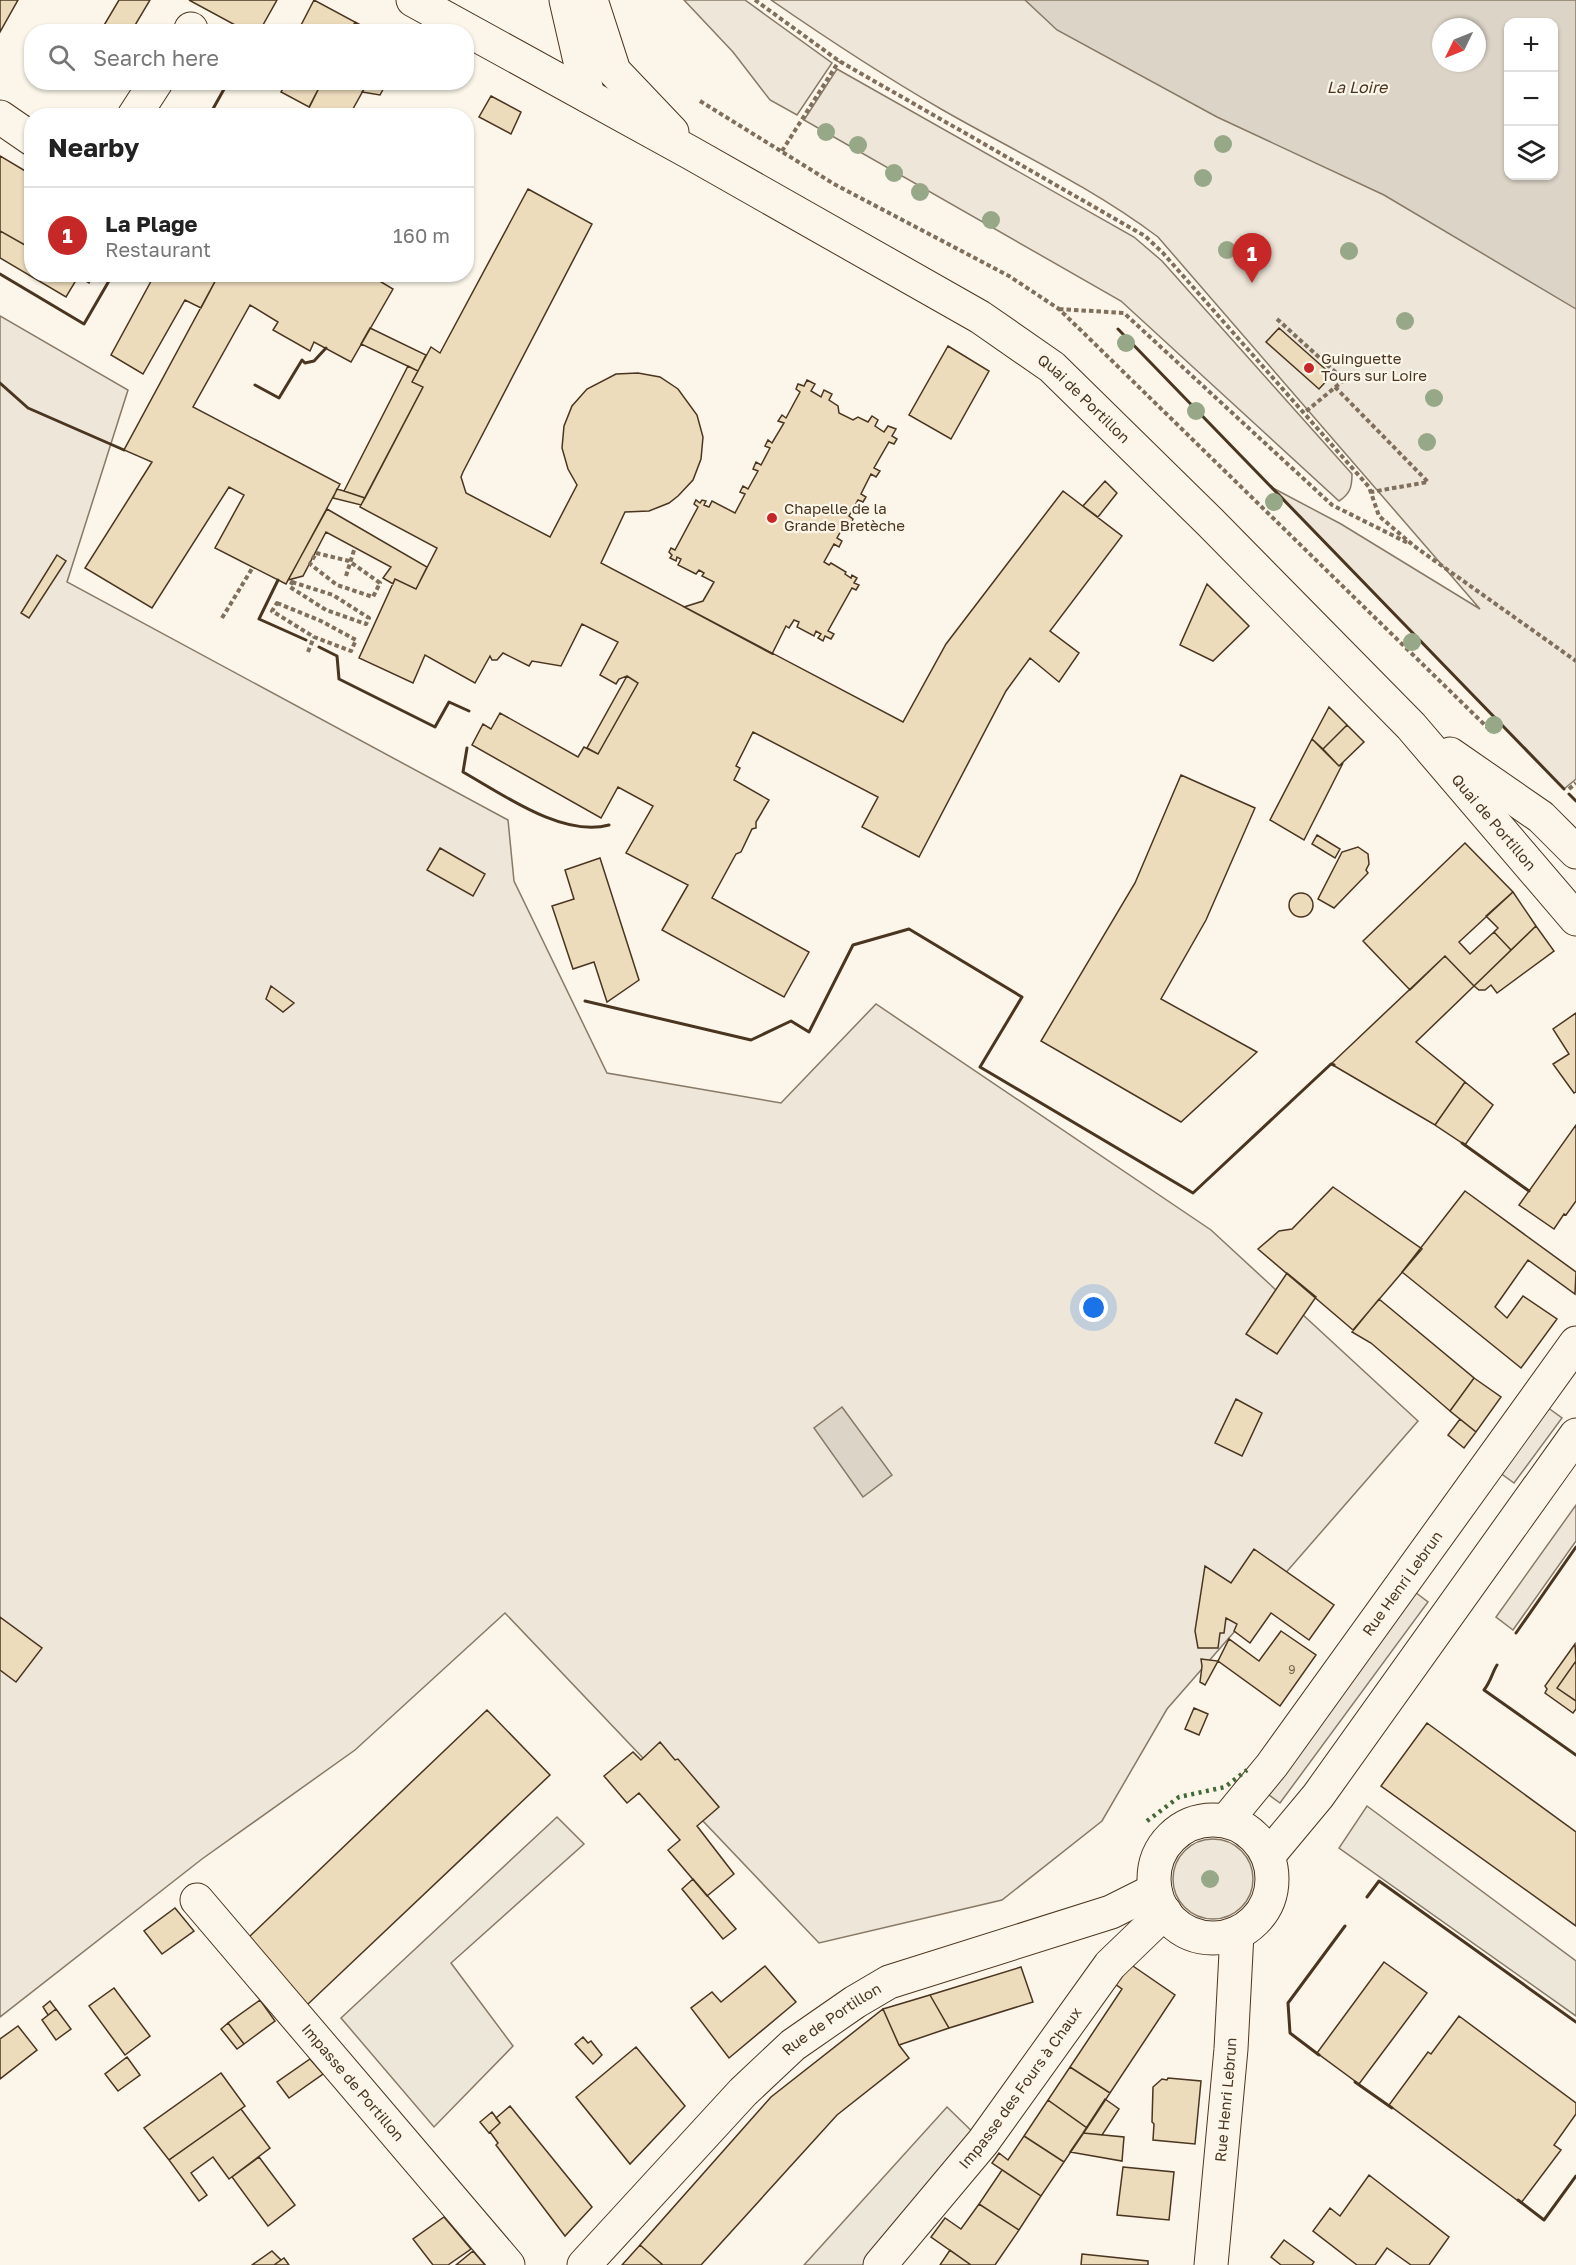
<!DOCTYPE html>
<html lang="en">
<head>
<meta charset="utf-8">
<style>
  :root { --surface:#fff; --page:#f6f6f6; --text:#222; --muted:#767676; --line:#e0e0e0; --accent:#c62828 }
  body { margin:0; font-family:"Golos Text",sans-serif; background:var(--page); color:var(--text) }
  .controls { position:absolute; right:18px; top:18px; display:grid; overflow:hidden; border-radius:12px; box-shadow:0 2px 4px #0004 }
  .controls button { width:54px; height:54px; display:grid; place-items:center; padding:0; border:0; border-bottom:2px solid var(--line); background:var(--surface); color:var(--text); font:30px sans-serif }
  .compass { position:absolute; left:1432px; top:18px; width:54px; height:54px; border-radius:50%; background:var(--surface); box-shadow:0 2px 4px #0004; rotate:227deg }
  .you { position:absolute; left:1094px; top:1308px; width:21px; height:21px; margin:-15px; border:4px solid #fff; border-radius:50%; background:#1a73e8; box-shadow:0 0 0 9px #1a73e833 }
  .badge { display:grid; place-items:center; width:39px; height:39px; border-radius:50%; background:var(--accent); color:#fff; font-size:20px; font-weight:700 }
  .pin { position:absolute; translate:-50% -50px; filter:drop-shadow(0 2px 3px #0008) }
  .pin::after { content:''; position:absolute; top:32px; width:21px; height:18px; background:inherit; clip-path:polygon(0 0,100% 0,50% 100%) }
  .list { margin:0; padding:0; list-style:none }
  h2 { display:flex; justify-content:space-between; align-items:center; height:78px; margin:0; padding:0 24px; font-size:26px }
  h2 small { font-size:20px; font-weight:400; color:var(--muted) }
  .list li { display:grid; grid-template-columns:39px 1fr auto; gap:18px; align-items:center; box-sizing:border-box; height:96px; padding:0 24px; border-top:2px solid var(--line) }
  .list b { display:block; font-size:22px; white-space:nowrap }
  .list p { margin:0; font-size:20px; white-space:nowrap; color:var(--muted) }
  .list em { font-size:20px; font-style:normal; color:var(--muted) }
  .icon { flex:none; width:33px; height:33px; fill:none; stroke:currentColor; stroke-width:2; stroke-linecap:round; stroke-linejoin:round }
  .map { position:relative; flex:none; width:1576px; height:2265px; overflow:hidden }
  .search { position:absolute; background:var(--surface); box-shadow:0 2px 4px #0004; left:24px; top:24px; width:450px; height:66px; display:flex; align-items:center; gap:15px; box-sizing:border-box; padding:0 21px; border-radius:24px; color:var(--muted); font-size:22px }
  .panel { position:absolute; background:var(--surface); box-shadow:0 2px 4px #0004; left:24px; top:108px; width:450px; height:174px; border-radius:24px }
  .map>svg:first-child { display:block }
  .green { fill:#ede6d9; stroke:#887966; stroke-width:1.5; fill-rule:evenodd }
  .parking { fill:#ede7d9; stroke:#887966; stroke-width:1.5 }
  .water { fill:#dcd4c6; stroke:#887966; stroke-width:1.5; fill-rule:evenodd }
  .building { fill:#ecdcbc; stroke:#4a3520; stroke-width:1.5 }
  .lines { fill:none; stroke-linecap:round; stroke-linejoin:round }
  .minor-casing { stroke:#4a3520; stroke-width:35 }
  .major-casing { stroke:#4a3520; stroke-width:35 }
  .path { stroke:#7f6f5c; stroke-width:4; stroke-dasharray:4.5 3; stroke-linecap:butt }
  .minor { stroke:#fbf6e9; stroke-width:33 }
  .major { stroke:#fbf6e9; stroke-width:33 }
  .hedge { stroke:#436837; stroke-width:4.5; stroke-dasharray:3 4.5; stroke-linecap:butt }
  .wall { stroke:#4a3520; stroke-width:3 }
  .tree { fill:#96a887 }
  .poi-dot { fill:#c62828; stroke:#fbf6e9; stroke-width:2 }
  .labels { text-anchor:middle; stroke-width:4.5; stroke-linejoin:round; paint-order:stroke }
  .number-label { font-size:12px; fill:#725f47 }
  .poi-label { font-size:15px; fill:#4a3520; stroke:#fbf6e9; text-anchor:start }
  .street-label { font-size:15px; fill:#4a3520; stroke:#fbf6e9 }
  .water-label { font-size:16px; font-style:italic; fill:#4a3520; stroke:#fbf6e9 }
</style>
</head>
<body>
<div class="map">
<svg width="1576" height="2265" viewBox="0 0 1576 2265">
  <rect width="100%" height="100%" fill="#fbf6e9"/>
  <path class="green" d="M684 0H745L832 63 797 115 770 100 733 52Z
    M771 0H1576V779L1564 789 1271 487 1341 524 1480 609 1158 237C1090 186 1014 151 941 109 882 75 826 38 771 0ZM1508 22H1554V176H1508ZM1441 27H1477V63H1441Z
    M837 69 1134 237 1162 261 1352 474C1352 487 1350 494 1339 501L1121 301 804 120Z
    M0 316 128 390 67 582 508 820 514 881 607 1073 781 1103 876 1004 1211 1230 1418 1421 1167 1709 1102 1821 1002 1900 819 1943 505 1613 355 1750 202 1859 0 2017Z
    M1547 1407 1562 1418 1514 1483 1499 1472Z
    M1576 1505V1541L1513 1630 1496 1617Z
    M1415 1592 1428 1602 1280 1803 1269 1795Z
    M1173 1879a40 40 0 1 1 80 0a40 40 0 1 1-80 0Z"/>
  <path class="parking" d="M1367 1806 1576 1961V2016L1339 1848Z
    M557 1817 584 1844 451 1963 513 2046 434 2127 341 2018Z
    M947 2107 983 2142 880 2265H804Z"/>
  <path class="water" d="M1025 0H1576V309L1384 195 1217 117 1057 30ZM1508 22H1554V176H1508ZM1441 27H1477V63H1441Z
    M842 1407 892 1475 863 1497 814 1428Z"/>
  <path class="building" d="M0 0H18L0 32Z
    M119 0H150L131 32H100Z
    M189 0H277L259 32H248Z
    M314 0 355 22 350 32 298 31Z
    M355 22 373 32H350Z
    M287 82H322L309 107 281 92Z
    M322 82H359L364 89 349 116H305Z
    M359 82H387L380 95 362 92 364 89Z
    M491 96 521 112 511 134 479 117Z
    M0 156 32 175V249L0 231Z
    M528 189 592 224 463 472 461 477 466 493 550 537 577 485 568 469 562 448 564 426 572 406 587 389 616 374 638 373 660 377 678 389 697 415 703 437 701 459 693 480 678 496 669 503 649 511 625 512 601 563 903 722 946 644 1063 491 1122 536 1050 631 1079 653 1059 682 1030 658 1006 691 919 857 862 827 878 797 753 732 736 766 740 768 734 780 769 800 756 822V828L752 829 741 852 736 854 712 898 809 952 784 997 662 930 688 885 626 853 653 806 618 787 601 818 472 745 483 724 491 729 500 713 578 757 584 747 598 754 638 683 627 676 619 679 616 684 600 675 618 642 582 624 561 666 532 661 529 666 503 653 497 660H492L490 656 475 683 425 655 413 683 359 658 395 579 416 589 437 548 360 507 423 387 412 382 431 347 440 353Z
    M0 231 32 249V274H74L78 277 66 297 0 258Z
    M74 274H94L89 283Z
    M155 274H219L201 308 185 300 143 374 111 355Z
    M219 274H368L393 289 351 362 314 342 310 351 273 330 278 322 250 305 193 407 340 484 286 584 215 548 244 495 229 487 152 608 85 568 152 462 124 450Z
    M370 328 426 355 418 371 361 344Z
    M1279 328 1332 375 1319 389 1266 342Z
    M948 346 989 371 951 439 909 415Z
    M408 366 418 371 412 382 423 387 365 498 344 491Z
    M807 380 815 384 811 391 821 397 824 390 832 394 829 400 838 406 839 413 853 420 858 417 868 422 872 416 878 420 875 426 884 432 888 426 896 429 892 436 897 439 894 444 889 442 874 468 880 471 876 477 871 474 861 494 866 497 863 502 858 500 849 516 853 519 851 524 846 522 837 538 842 541 839 547 834 544 824 562 829 565 831 563 846 572 845 574 851 578 852 575 857 578 854 583 859 585 856 590 852 588 828 631 834 634 831 639 825 636 823 641 818 638 821 634 816 631 814 636 797 627 799 622 794 620 789 628 786 626 772 654 684 607 703 601 714 582 702 576 704 573 699 570 696 574 678 565 681 559 677 557 676 561 670 558 672 555 669 552 671 548 675 550 698 507 694 504 696 500 700 503 702 500 706 501 704 505 709 507 712 501 735 513 745 494 740 492 743 486 748 489 758 471 753 469 756 462 761 465 770 448 765 446 768 440 772 443 784 423 778 421 782 415 786 418 800 392 796 389 798 384 804 386Z
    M1105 481 1117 493 1098 517 1083 506Z
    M337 489 344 491 365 498 361 505 333 498Z
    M327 509 427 567 416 589 395 579 393 584 383 578 391 567 326 532 303 576 288 580Z
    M57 555 66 561 29 618 21 613Z
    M1207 584 1249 626 1213 661 1180 645Z
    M627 676 638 683 598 754 587 748Z
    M1329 707 1347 725 1323 749 1312 739Z
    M1347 725 1364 742 1339 766 1323 749Z
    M1312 739 1339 766 1343 763 1304 840 1270 820Z
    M1181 775 1255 808 1206 920 1161 999 1257 1052 1181 1122 1041 1041 1135 883Z
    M1317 835 1340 849 1335 858 1312 844Z
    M1465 843 1513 892 1459 942 1470 954 1494 932 1511 950 1474 986 1445 956 1410 990 1363 941Z
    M1358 847 1368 854 1369 864 1366 870 1368 873 1334 908 1318 899 1342 852Z
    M440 848 485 874 473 896 427 870Z
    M600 858 639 980 607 1002 594 962 573 969 552 906 574 899 565 870Z
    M1513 892 1536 926 1511 950 1494 932 1498 928 1486 916Z
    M1289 905a12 12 0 1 1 24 0a12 12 0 1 1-24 0Z
    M1536 926 1554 951 1497 993 1491 985 1485 990H1479L1474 986Z
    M1445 956 1474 986 1416 1042 1465 1082 1435 1125 1331 1064Z
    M271 986 294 1003 283 1012 266 999Z
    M1576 1013V1092L1574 1093 1553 1064 1569 1054 1553 1029Z
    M1465 1082 1493 1105 1465 1145 1435 1125Z
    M1576 1125V1201L1566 1215 1564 1214 1554 1229 1519 1205Z
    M1333 1187 1422 1249 1353 1330 1258 1249 1279 1231 1292 1229Z
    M1465 1191 1576 1272 1575 1294 1528 1260 1495 1307 1507 1318 1523 1296 1557 1319 1521 1368 1402 1272Z
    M1287 1273 1316 1297 1277 1354 1246 1334Z
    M1379 1299 1474 1378 1450 1411 1371 1343 1352 1332Z
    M1474 1378 1501 1397 1476 1432 1450 1411Z
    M1236 1399 1262 1413 1242 1456 1215 1443Z
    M1460 1419 1476 1432 1464 1448 1448 1435Z
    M1254 1549 1334 1605 1309 1640 1271 1613 1250 1643 1234 1631 1237 1624 1226 1618 1224 1633H1220L1218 1648H1198L1195 1631 1205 1566 1231 1583Z
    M0 1617 42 1648 16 1682 0 1670Z
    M1281 1631 1316 1655 1280 1706 1218 1661 1229 1639 1259 1661Z
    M1575 1644 1576 1661 1557 1688 1576 1701V1709L1573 1713 1545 1693 1547 1689 1545 1686Z
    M1201 1659 1218 1661 1205 1685 1200 1682 1202 1666Z
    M1576 1661V1701L1557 1688Z
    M1194 1708 1208 1714 1199 1735 1185 1729Z
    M487 1710 550 1775 307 2005 249 1937Z
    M1427 1723 1576 1832V1926L1381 1786Z
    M660 1742 675 1760 678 1759 719 1807 697 1826 734 1874 707 1896 668 1850 680 1840 639 1793 627 1803 604 1776 633 1752 641 1760Z
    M693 1879 736 1929 723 1939 682 1889Z
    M175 1908 194 1931 162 1954 144 1931Z
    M1384 1962 1427 1993 1359 2084 1317 2053Z
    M1130 1964 1175 1995 1110 2093 1070 2067 1122 1989 1115 1984Z
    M765 1966 796 2002 729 2058 691 2008 712 1992 721 2002Z
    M1021 1967 1033 2002 949 2028 930 1995Z
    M114 1988 150 2036 125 2055 89 2006Z
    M930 1995 949 2028 899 2045 883 2009Z
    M260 2000 275 2021 244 2044 228 2023Z
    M50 2001 56 2009 48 2015 43 2007Z
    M56 2009 71 2029 56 2040 42 2020Z
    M883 2009 899 2045 909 2058 837 2115 701 2265H663L640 2245 771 2097Z
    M1459 2016 1576 2103V2114L1554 2145 1561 2150 1521 2203 1389 2105 1428 2052 1431 2054Z
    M228 2023 244 2044 237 2049 221 2029Z
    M18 2026 37 2050 0 2079V2039Z
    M583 2037 588 2043 591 2041 602 2055 593 2064 575 2044Z
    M636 2047 685 2106 630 2164 576 2097Z
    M127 2057 140 2075 118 2091 105 2074Z
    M310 2059 323 2074 289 2098 277 2082Z
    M1070 2067 1110 2093 1087 2128 1048 2100Z
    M221 2073 245 2106 169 2160 144 2128Z
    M1168 2078 1201 2081 1195 2144 1153 2140 1154 2124 1152 2122 1153 2087 1162 2079 1167 2080Z
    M1105 2099 1119 2109 1102 2135 1083 2133Z
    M1048 2100 1087 2128 1064 2162 1024 2136Z
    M510 2106 592 2207 565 2236 496 2145 498 2143 490 2132 500 2123 496 2118Z
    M241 2109 270 2148 229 2179 213 2157 191 2173 207 2195 199 2201 169 2160Z
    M492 2112 500 2123 489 2133 480 2122Z
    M1083 2133 1124 2137 1122 2161 1070 2152Z
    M1024 2136 1064 2162 1041 2196 992 2163 999 2153 1008 2160Z
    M259 2157 295 2205 268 2226 232 2177Z
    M1123 2167 1174 2172 1169 2220 1117 2215Z
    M1002 2170 1041 2196 1019 2230 979 2204Z
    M1369 2175 1449 2237 1429 2265H1411L1387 2248 1375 2265H1357L1313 2231 1330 2208 1340 2216Z
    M979 2204 1019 2230 995 2265H971L931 2237 945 2218 961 2229Z
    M444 2217 471 2249 448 2265H433L413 2239Z
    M1284 2240 1314 2262 1312 2265H1281L1271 2257Z
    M640 2245 663 2265H622Z
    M950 2250 971 2265H940Z
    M272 2251 281 2260 274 2265H252Z
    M473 2251 485 2265H456Z
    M1082 2254 1148 2261V2265H1081Z
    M284 2258 289 2265H274L281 2260Z"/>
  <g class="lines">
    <g class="minor-casing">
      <g id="minor">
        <path d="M190 32 191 29"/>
        <path d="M134 116 156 82"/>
        <path d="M0 117 32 139"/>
        <circle cx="1213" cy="1879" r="59"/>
        <path id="s1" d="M1226 1821 1272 1765 1576 1343"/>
        <path d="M1268 1856 1318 1796 1576 1435"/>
        <path id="s2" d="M197 1900 508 2265"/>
        <path id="s3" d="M584 2265 743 2092 793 2045 855 2002 889 1982 1111 1912 1155 1890"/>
        <path id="s4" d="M880 2265 983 2142 1110 1965 1165 1912"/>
        <path id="s5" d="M1211 2265 1231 2049 1237 1933"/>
      </g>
    </g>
    <g class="major-casing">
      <g id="major">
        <path id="s6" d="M413 0 691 153 980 317 1052 367 1210 522 1411 726 1576 919"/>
        <path d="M566 0 588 96"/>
        <path d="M591 0 614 71 672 132"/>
        <path d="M1450 754 1541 817 1576 852"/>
      </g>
    </g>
    <path class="path" d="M755 0 839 61 1145 236 1163 253 1369 487 1379 516 1414 546 1576 661
      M700 101 834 184 1009 276 1059 309 1492 732
      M782 151 839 61
      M1059 309 1124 313 1332 505 1408 543
      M1277 319 1344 380 1304 413
      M1335 387 1428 482 1371 492
      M316 553 349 561 380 583 373 597 337 585 310 564Z
      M346 576 355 547
      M292 582 333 595 369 618 366 624 326 610 290 587Z
      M277 603 321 621 356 640 351 651 314 637 272 611Z
      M222 618 253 567
      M308 652 314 637
      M1569 789 1576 783"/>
    <use href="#minor" class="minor"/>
    <use href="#major" class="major"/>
    <path class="hedge" d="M1147 1821 1179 1797 1225 1787 1247 1770"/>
    <path class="wall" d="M209 116 228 82
      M0 274 84 324 113 274
      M1118 329 1564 789
      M0 383 28 408 124 450
      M255 385 279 398 302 360 305 363 314 361 326 348
      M278 580 259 619 306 640
      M319 647 337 656 339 679 435 727 449 702 469 711
      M467 748 463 772C502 794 563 838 609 825
      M1569 794 1576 801
      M585 1001 751 1040 791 1021 809 1032 853 945 909 929 1022 997 980 1067 1193 1193 1331 1064 1334 1065
      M1462 1143 1529 1191
      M1516 1633 1576 1547
      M1497 1665C1492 1673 1491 1681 1484 1690L1576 1755
      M1367 1897 1379 1881 1576 2022
      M1319 2055 1290 2033 1288 2003 1345 1926
      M1355 2082 1392 2108
      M1518 2200 1544 2220 1576 2176"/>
  </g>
  <g class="tree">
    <circle cx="826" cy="132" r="9"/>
    <circle cx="1223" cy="144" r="9"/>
    <circle cx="858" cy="145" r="9"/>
    <circle cx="894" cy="173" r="9"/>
    <circle cx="1203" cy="178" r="9"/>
    <circle cx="920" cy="192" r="9"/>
    <circle cx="991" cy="220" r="9"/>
    <circle cx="1227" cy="250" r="9"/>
    <circle cx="1349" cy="251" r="9"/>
    <circle cx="1405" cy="321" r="9"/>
    <circle cx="1126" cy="343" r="9"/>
    <circle cx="1434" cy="398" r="9"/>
    <circle cx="1196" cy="411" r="9"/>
    <circle cx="1427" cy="442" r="9"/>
    <circle cx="1274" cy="502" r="9"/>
    <circle cx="1412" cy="642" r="9"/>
    <circle cx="1494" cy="725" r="9"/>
    <circle cx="1210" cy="1879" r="9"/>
  </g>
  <g class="poi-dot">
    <circle cx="1309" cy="368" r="6"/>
    <circle cx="772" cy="518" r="6"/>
  </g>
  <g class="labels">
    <g class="number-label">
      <text x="1292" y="1674">9</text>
    </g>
    <g class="poi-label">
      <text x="1321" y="364">Guinguette<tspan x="1321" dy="17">Tours sur Loire</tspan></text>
      <text x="784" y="514">Chapelle de la<tspan x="784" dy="17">Grande Bretèche</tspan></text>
    </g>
    <g class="street-label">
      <text dy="5" stroke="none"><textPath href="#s6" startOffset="782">Quai de Portillon</textPath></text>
      <text dy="5" stroke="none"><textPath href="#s6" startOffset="1372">Quai de Portillon</textPath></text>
      <text dy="5" stroke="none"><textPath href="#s1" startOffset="296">Rue Henri Lebrun</textPath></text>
      <text dy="5" stroke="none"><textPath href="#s3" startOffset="350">Rue de Portillon</textPath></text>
      <text dy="5" stroke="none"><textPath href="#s2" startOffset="240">Impasse de Portillon</textPath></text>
      <text dy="5" stroke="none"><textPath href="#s4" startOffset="226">Impasse des Fours à Chaux</textPath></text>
      <text dy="5" stroke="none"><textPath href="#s5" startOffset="166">Rue Henri Lebrun</textPath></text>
    </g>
    <g class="water-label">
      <text x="1357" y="93">La Loire</text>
    </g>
  </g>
</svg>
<div class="controls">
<button>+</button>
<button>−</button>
<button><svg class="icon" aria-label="layers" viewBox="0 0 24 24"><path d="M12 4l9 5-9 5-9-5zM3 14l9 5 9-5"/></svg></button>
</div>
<svg class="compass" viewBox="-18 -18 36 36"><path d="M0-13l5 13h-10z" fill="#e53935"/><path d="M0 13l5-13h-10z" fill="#767676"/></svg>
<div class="you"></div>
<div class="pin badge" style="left:1252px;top:283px">1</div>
<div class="search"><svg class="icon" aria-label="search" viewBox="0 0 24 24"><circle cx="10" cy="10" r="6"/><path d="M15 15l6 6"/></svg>Search here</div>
<section class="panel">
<h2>Nearby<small></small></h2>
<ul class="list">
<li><span class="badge">1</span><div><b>La Plage</b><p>Restaurant</p></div><em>160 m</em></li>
</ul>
</section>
</div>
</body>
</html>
